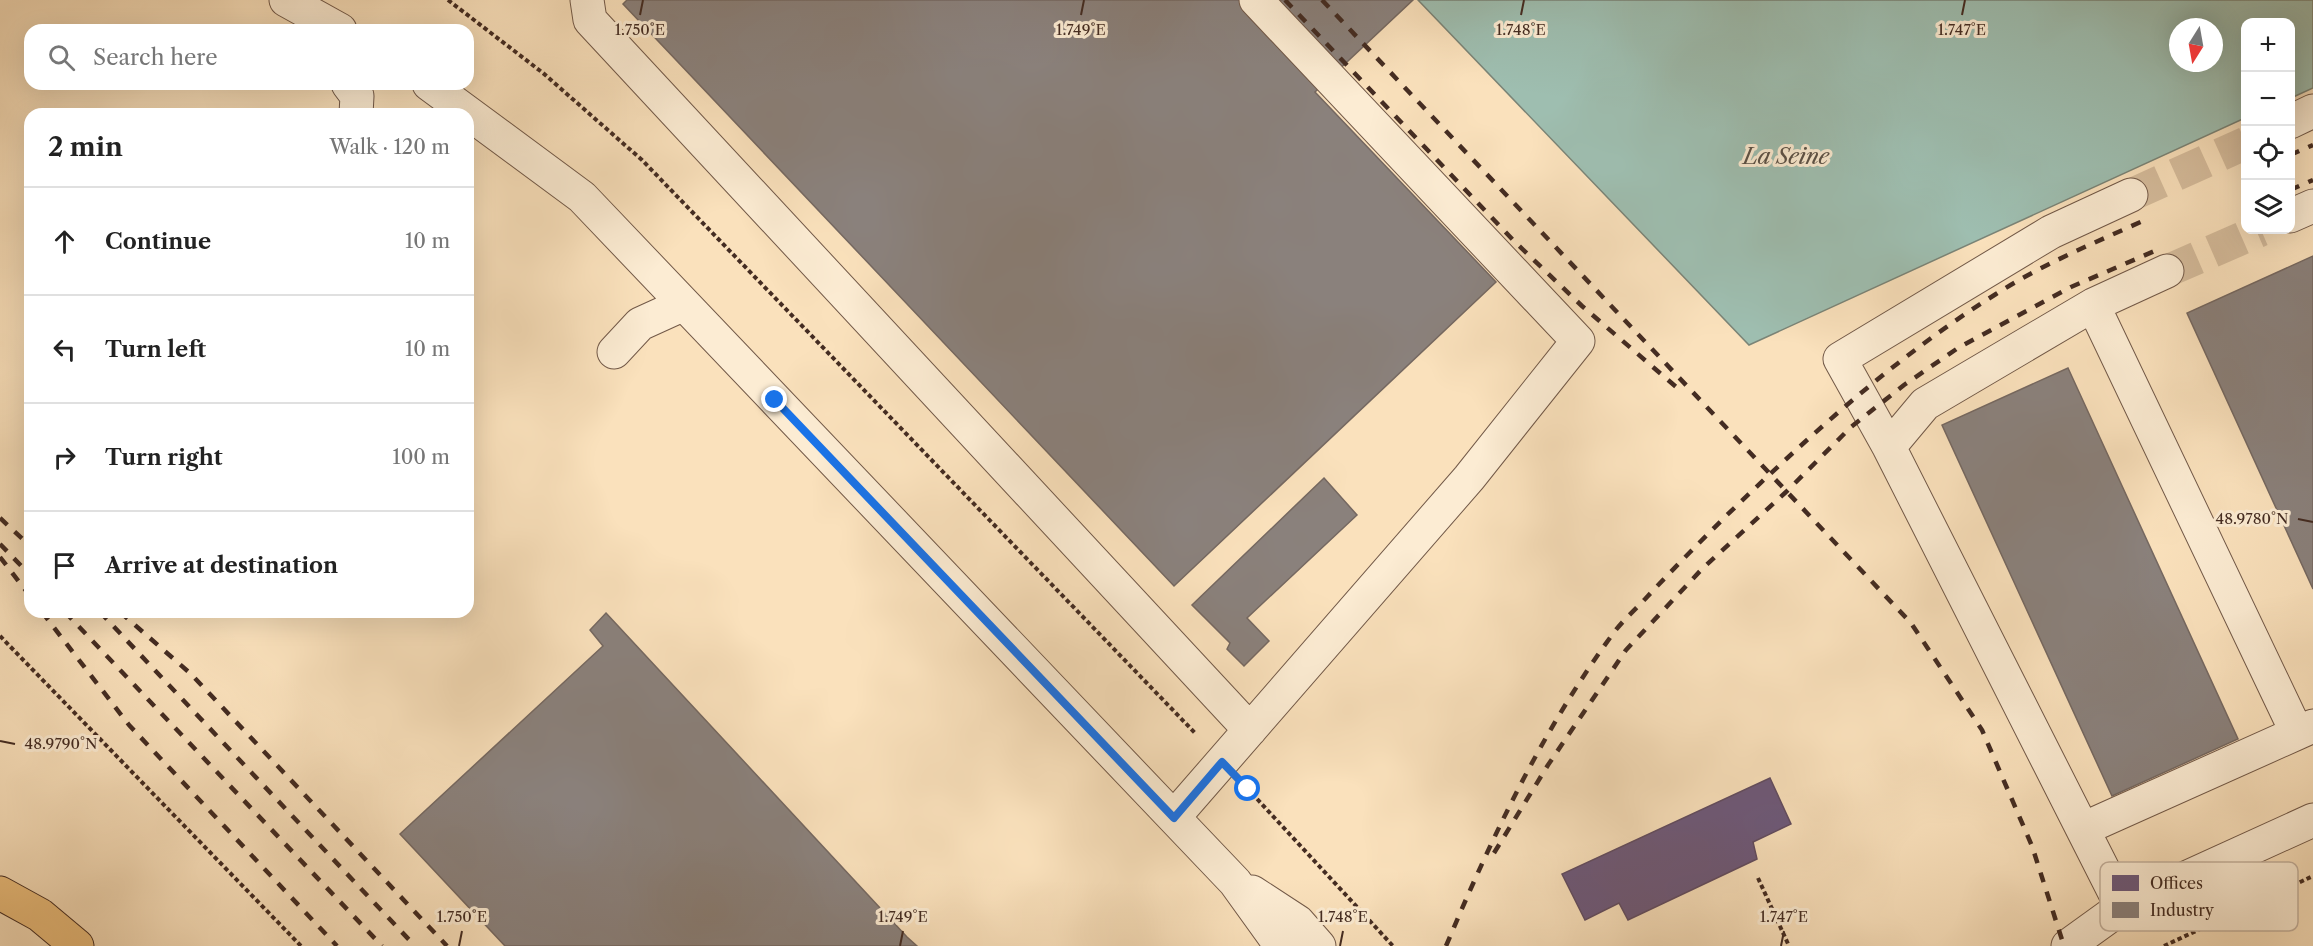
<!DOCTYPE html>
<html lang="en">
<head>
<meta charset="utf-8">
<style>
  :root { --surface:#fff; --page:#f6f6f6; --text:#222; --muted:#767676; --line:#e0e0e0 }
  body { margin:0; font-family:"Libre Caslon Text",serif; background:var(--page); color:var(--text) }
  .controls { position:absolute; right:18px; top:18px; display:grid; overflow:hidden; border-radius:12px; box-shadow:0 6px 24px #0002 }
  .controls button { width:54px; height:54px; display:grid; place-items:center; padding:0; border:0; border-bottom:2px solid var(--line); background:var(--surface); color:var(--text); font:30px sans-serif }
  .compass { position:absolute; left:2169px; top:18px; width:54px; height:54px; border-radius:50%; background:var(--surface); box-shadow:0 6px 24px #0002; rotate:191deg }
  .stop { position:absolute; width:18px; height:18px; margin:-14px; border:4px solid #1a73e8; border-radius:50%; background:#fff }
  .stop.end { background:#1a73e8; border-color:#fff; box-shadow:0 2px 6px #0008 }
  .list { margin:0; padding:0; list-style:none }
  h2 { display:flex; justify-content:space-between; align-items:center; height:78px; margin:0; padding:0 24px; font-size:26px }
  h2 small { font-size:20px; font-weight:400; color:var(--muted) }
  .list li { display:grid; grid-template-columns:39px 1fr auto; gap:18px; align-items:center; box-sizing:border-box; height:108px; padding:0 24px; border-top:2px solid var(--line) }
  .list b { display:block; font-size:22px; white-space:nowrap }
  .list em { font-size:20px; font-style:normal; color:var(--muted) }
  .icon { flex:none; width:33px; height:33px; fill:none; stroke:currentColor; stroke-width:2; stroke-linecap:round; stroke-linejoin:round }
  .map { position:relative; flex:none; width:2313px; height:946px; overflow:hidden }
  .search { position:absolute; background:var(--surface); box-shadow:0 6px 24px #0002; left:24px; top:24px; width:450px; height:66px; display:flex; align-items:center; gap:15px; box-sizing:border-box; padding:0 21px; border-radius:18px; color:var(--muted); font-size:22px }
  .panel { position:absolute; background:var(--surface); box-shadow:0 6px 24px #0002; left:24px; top:108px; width:450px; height:510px; border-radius:18px }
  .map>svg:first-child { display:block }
  .water { fill:#9ebeb0; stroke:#7a8477; stroke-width:1.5; fill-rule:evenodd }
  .offices { fill:#6d597a; stroke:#614c60; stroke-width:1.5 }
  .industry { fill:#8a817c; stroke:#756861; stroke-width:1.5 }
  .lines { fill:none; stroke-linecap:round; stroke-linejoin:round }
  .minor-tunnel { stroke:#d6bd9d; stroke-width:33; stroke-dasharray:33 16; stroke-linecap:butt }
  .minor-casing { stroke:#725948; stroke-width:35 }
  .major-casing { stroke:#442c22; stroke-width:35 }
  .path { stroke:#442c22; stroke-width:4; stroke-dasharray:4.5 3; stroke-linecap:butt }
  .minor { stroke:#fcecd3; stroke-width:33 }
  .major { stroke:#edc07e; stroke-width:33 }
  .rail { stroke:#442c22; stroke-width:4.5; stroke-dasharray:10 10; stroke-linecap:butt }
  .route { stroke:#1a73e8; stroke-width:8 }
  .ticks { fill:none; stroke:#442c22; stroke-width:2 }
  .labels { text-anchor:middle; stroke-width:6; stroke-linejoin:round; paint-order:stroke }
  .water-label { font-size:22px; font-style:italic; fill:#5a5046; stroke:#fcecd3 }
  .key { fill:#fcecd3; stroke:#c5b29e; stroke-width:1.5 }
  .key-label { font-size:16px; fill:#442c22 }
  .ticks-label { font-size:15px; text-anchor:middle; fill:#442c22; stroke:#fcecd3; stroke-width:6; stroke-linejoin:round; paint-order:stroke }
</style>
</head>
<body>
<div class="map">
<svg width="2313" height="946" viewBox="0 0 2313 946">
  <rect width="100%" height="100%" fill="#fae1bc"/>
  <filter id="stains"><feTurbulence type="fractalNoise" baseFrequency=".00333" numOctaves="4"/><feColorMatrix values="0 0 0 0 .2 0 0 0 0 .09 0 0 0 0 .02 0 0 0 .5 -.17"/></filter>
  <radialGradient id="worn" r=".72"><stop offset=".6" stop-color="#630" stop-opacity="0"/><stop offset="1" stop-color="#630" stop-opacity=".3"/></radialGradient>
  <path class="water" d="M1418 0H2313V88L2291 98 2290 22H2246L2245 118 1749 345ZM2178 27H2214V63H2178Z"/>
  <path class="offices" d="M1770 778 1791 824 1753 842 1757 859 1628 920 1619 903 1585 920 1562 874Z"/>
  <path class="industry" d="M627 0H1413L1315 92 1496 282 1174 586 623 4Z
    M2313 256V589L2187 313Z
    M2068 368 2238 739 2112 796 1942 425Z
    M1324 478 1357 515 1247 618 1269 641 1244 666 1227 649 1230 643 1192 605Z
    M606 613 907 937 917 946H505L400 834 603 646 590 630Z"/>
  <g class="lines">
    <path class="minor-tunnel" d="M2131 195 2246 143
      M2167 271 2261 230"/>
    <g class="minor-casing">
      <path id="minor" d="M286 0 340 30
        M587 0 590 20 1250 730
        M348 84 357 96 356 114
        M429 84 582 197 1235 882 1281 946
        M2290 122 2313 111
        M2290 216 2313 206
        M2093 305 2297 733
        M614 352 640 324 684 304
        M1889 447 1925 404 2093 305 2167 271
        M1174 817 1469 478 1578 341 1256 0
        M2083 829 2313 726
        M1252 892 1298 922 1319 946
        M2122 907 1889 447 1840 359 2051 232 2131 195
        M2068 946 2122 907 2313 820"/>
    </g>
    <g class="major-casing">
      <path id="major" d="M0 893 40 915 77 946"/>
    </g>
    <path class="path" d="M448 0 543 73 642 160 1196 734
      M0 636 301 946
      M1247 788 1393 946
      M1758 878 1789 946
      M2164 946 2313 876"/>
    <use href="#minor" class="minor"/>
    <use href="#major" class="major"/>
    <path class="rail" d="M1285 0 1515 242 1582 306 1682 392
      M1322 0 1911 623 1982 730 2032 846 2064 946
      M2290 155 2313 145
      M2290 190 2313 180
      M0 518 30 546
      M0 544 30 575
      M0 557 30 596
      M42 612 129 725 337 946
      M65 612 382 946
      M100 612 415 946
      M120 612 191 674 447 946
      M1494 853 1548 765 1626 650 1702 569 1786 492 1851 427 1904 385 1958 348 2071 287 2157 250
      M1446 946C1492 837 1542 731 1612 635 1622 621 1636 609 1647 597 1673 569 1700 542 1727 515 1811 434 1897 356 1996 294 2043 264 2094 243 2145 220"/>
  </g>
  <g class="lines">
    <path class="route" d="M775 400 1174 818 1222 762 1248 789"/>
  </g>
  <path class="ticks" d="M640 15 643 0M1081 15 1084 0M1521 15 1524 0M1962 15 1965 0M2298 519 2313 522M0 741 15 744M459 946 462 931M900 946 903 931M1340 946 1343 931M1781 946 1784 931"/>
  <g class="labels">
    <g class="water-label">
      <text x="1786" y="164">La Seine</text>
    </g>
  </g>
  <rect x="2100" y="862" width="198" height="69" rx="9" class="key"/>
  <rect x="2112" y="875" width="27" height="16" fill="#6d597a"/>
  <rect x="2112" y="902" width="27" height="16" fill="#8a817c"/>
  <g class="key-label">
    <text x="2150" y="889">Offices</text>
    <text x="2150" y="916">Industry</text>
  </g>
  <g class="ticks-label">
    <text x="640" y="35">1.750°E</text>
    <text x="1081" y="35">1.749°E</text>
    <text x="1521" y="35">1.748°E</text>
    <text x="1962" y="35">1.747°E</text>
    <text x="2252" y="524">48.9780°N</text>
    <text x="61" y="749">48.9790°N</text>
    <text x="462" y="922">1.750°E</text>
    <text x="903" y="922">1.749°E</text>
    <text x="1343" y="922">1.748°E</text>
    <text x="1784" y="922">1.747°E</text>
  </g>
  <rect width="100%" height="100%" filter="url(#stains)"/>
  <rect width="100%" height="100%" fill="url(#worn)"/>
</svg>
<div class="controls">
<button>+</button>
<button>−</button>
<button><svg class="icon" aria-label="locate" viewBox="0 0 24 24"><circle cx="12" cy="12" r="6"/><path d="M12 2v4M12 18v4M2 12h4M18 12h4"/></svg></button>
<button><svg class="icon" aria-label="layers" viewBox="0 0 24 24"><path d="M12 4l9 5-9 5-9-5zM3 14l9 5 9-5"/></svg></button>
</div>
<svg class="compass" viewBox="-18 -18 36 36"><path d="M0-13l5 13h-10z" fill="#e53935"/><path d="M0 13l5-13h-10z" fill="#767676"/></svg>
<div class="stop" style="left:1248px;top:789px"></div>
<div class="stop end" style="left:775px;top:400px"></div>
<div class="search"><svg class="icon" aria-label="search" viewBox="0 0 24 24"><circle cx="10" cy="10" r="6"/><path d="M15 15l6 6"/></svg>Search here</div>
<section class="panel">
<h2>2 min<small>Walk · 120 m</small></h2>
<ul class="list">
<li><svg class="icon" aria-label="ahead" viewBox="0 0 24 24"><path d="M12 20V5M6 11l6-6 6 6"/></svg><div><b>Continue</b></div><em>10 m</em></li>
<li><svg class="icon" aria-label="left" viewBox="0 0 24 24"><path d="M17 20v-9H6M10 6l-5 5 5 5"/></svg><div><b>Turn left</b></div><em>10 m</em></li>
<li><svg class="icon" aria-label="right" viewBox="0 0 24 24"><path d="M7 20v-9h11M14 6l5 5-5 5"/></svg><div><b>Turn right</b></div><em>100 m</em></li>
<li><svg class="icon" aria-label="arrive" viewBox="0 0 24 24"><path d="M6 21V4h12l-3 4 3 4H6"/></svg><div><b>Arrive at destination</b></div></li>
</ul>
</section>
</div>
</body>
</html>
